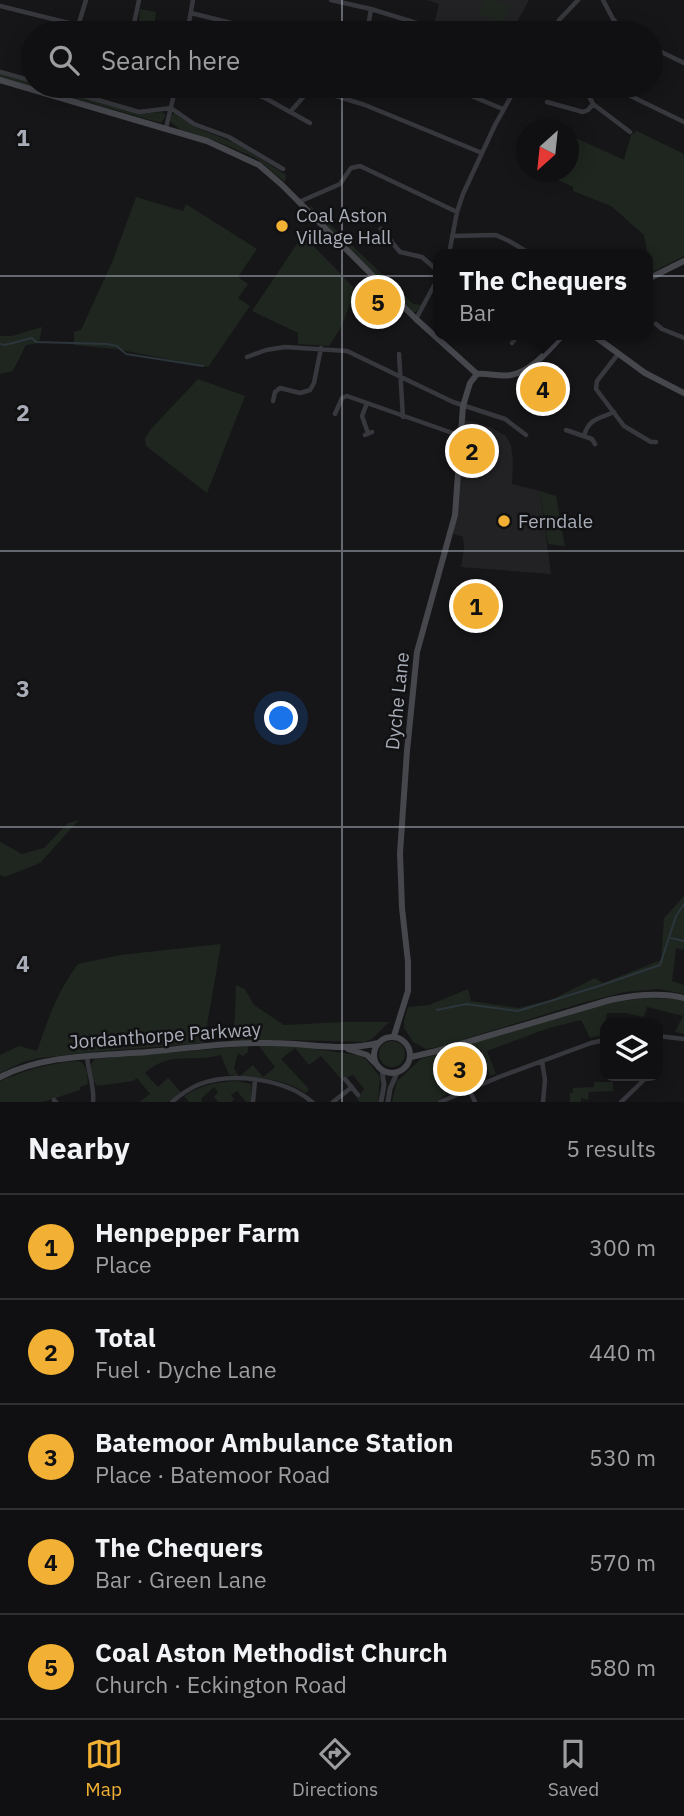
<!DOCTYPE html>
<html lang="en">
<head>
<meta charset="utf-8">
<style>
  :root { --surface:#101012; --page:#1e1e20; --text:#f1f3f6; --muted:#9c9d9f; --line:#303032; --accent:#f2b134 }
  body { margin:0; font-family:"IBM Plex Sans",sans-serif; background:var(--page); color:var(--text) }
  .controls { position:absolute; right:21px; bottom:21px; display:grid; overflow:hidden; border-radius:14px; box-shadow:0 4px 18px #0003 }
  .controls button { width:63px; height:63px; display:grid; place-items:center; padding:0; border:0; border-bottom:2px solid var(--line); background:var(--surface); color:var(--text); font:35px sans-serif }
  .compass { position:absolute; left:516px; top:119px; width:63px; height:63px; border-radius:50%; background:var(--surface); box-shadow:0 4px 18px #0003; rotate:207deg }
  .you { position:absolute; left:282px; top:719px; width:24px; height:24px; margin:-18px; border:5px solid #fff; border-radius:50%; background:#1a73e8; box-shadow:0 0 0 10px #1a73e833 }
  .badge { display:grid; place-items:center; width:46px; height:46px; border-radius:50%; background:var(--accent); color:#111; font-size:23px; font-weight:700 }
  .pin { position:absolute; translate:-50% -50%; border:4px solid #fff; box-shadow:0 2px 7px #0006 }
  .popup { position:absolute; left:433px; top:249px; width:220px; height:91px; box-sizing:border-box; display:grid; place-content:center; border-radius:14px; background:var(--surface); filter:drop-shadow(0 2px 5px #0005); font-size:23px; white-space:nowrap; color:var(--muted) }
  .popup b { font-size:26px; color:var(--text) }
  .popup::after { content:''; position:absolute; left:50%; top:100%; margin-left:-14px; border:14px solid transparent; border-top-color:var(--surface) }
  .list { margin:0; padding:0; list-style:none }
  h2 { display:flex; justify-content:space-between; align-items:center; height:91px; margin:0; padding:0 28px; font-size:30px }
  h2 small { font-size:23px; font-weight:400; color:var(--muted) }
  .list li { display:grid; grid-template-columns:46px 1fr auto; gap:21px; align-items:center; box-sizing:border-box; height:105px; padding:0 28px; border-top:2px solid var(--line) }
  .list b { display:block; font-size:26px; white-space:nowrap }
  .list p { margin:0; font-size:23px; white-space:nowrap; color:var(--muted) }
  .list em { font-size:23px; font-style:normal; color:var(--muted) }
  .icon { flex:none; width:38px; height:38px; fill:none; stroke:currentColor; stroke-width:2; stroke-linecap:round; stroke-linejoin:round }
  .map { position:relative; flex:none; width:684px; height:1102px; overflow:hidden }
  .search { position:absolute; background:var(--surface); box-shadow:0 4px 18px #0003; left:21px; right:21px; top:21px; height:77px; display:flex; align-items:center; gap:18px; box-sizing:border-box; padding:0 24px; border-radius:38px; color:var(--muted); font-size:26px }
  .sheet { height:616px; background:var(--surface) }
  nav { display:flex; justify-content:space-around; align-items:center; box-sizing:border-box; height:98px; border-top:2px solid var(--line); background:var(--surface); font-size:19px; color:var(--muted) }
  nav a { display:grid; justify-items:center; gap:4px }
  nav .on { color:var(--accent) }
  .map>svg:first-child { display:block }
  .built { fill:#222225 }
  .green { fill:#1e261f }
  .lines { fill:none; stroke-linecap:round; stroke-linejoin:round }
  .stream { stroke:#2c353c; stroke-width:2 }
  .minor { stroke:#37383d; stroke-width:4.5 }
  .tertiary { stroke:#37383d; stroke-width:5 }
  .secondary { stroke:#45474d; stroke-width:6 }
  .grid { fill:none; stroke:#a8adb8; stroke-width:2; stroke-opacity:0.55 }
  .poi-dot { fill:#f2b134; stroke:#111113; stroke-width:2.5 }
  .labels { text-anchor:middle; stroke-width:5; stroke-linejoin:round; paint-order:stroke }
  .poi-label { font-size:19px; fill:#a8adb8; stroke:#111113; text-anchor:start }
  .street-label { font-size:19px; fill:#a8adb8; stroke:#111113 }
  .grid-label { font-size:23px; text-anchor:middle; font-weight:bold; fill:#a8adb8; stroke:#111113; stroke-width:5; stroke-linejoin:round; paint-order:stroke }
</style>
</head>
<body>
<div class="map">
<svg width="684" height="1102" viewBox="0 0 684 1102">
  <rect width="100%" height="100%" fill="#161618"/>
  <path class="built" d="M427 0H529L511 33H457L434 25 439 4Z
    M465 420 490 427 506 436 511 445 513 461 512 484 540 491 551 574 461 567 464 549 463 537 453 534 462 465Z"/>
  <path class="green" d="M484 0H493L510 7 503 24 478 14Z
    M140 9 156 12 153 33H138Z
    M0 74 33 83V86H44L138 114 163 112 166 116 161 123 0 77Z
    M175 113 195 127 237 144 286 175 285 182 256 158 216 141 179 129 170 121 172 114Z
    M637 131 684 154V256L651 273 644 235 611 206 573 191V187L541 172H568L569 135 624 160 631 135Z
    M136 197 183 211 186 204 257 249 238 277 248 284 238 298 250 306 208 367 116 349 74 345V332L81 330 113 260Z
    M311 206 413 304 421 305 416 312H413L310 208Z
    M303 235 359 293 350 304 340 329 329 346 298 344V333L252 311Z
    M42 327 39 343 26 345 13 371 0 374V336H12Z
    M198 379 245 396 207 493 146 446 145 438 151 429Z
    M540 491 556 496 565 546 548 544Z
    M79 820 40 863 5 877 0 875V842L22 854 44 848 68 823Z
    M684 896V950L676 948 672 981 684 985V994L659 989 625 992 582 1003 439 1047 426 1049 413 1042 404 1028V1021L408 1007 429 1005 468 989 471 1001 518 1008 551 1000 595 978 603 983 661 960 664 918Z
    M221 944 204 1043 92 1052 40 1058 23 1062 0 1073V1055L19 1046 37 1051C49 1017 56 994 78 964L120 955Z
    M236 985 245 989 254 1005 284 1025 344 1022H389L372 1039 365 1042 289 1040 232 1041 235 1018Z
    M647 998 677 999 684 1001V1034L675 1032 683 1016 647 1007 644 1017 625 1013H607L603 1035 590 1038 581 1020 549 1028 487 1051 496 1074 490 1076 481 1050 450 1060V1065L439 1069 447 1094 436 1102H392L397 1081 421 1059 611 1002Z
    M379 1054a13 13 0 1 1 26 0a13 13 0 1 1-26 0Z
    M258 1045 295 1046 357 1055 366 1059 380 1077 378 1102H360L357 1099 364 1089 353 1075 348 1077 346 1076 341 1079 321 1056 309 1065 295 1048 281 1059 309 1089 306 1093C286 1080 264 1078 240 1076L253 1065 263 1077 275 1067Z
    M248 1046V1052L243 1056 238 1053 234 1068 238 1076 229 1075 221 1055C191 1063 171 1050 145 1073L158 1087 168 1078 181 1092 168 1102H139L150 1094 137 1078 133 1081 97 1086C92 1079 86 1067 95 1059Z
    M77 1061C88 1063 87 1074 88 1084L80 1087V1090L43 1102H0V1081L2 1080C27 1070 50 1063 77 1061Z
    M236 1081 251 1084V1102H246L237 1091 231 1095 234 1099 231 1102H218L214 1097 218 1092 214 1087 201 1099 202 1102H189L184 1096C201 1085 217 1082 236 1081Z
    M594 1082H613V1091L589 1092 588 1100 581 1098V1102H570V1093H573V1088L594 1087Z"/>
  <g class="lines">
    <path class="stream" d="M0 344 5 345 32 338 36 342 107 344 117 346 126 354 203 366
      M671 938 684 941
      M437 1010 466 1004 518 1011 599 986 660 965 676 916 684 904"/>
    <path class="minor" d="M331 0 371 9 449 33
      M603 0 613 19 625 33
      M0 6 109 33
      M191 13 272 33
      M78 26 86 0
      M132 33 139 0
      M187 33 193 0
      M367 33 371 9
      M550 33 560 19 578 0
      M651 47 684 63
      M0 72 33 81
      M50 86 139 112 171 108 194 124 229 137 283 169
      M233 86 265 98 310 123
      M447 86 503 109
      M584 86 593 104 630 132
      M610 86 684 122
      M547 102 583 112 588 110 593 104
      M291 111 305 95 311 93 323 92 365 105 482 153
      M166 128 176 86
      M299 202 340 184 351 168 360 166 457 212
      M381 229 400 252 422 257 438 271
      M452 236 496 235 509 241 531 254
      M449 254 457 212 463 194 495 125 517 86
      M416 319 438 278
      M656 324 662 329 684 338
      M549 335 556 342
      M512 343 518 335
      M399 354 403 417
      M618 354 597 381 596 389 624 426 651 442H656
      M247 357 266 350 285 347 347 351 453 402 505 419 526 435
      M273 401 275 392 280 388 300 393 310 390 314 383 321 348
      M367 403 362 416 368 433
      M335 414 342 398 347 396 461 436
      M566 430 592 439 595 444
      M365 435 372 432
      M584 436C589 418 599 419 614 412
      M658 1036 684 1039
      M658 1052 659 1036
      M87 1056C88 1071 95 1089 93 1102
      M542 1061 545 1080 543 1102
      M345 1079 358 1095
      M469 1089 475 1102
      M54 1100 56 1102
      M172 1102C181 1094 190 1088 200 1084 233 1072 286 1079 312 1102
      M253 1102 255 1080
      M333 1102 352 1087
      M440 1102 499 1077 591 1043 605 1040
      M621 1102 648 1076"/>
    <path class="tertiary" d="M381 1102 384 1085 382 1070
      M388 1102 390 1089 397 1073"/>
    <path class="secondary" d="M0 80 207 141 259 165 281 184 416 319 477 374C489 373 500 377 511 375 533 371 548 350 563 335
      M648 279 684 261
      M593 335 645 373 684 393
      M394 1036 408 991V962L402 908 400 853 407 751 417 652 455 515 463 406 470 383 477 374
      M374 1055a18 18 0 1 1 36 0a18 18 0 1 1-36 0Z
      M348 1049 367 1055 375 1063
      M411 1057 437 1051 610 1000C634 995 660 992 684 998
      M0 1077C45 1054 98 1056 148 1052 189 1048 230 1042 271 1043 306 1043 344 1052 378 1043"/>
  </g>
  <path class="grid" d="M342 0V33M342 86V1102M0 276H684M0 551H684M0 827H684"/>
  <g class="poi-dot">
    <circle cx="282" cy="226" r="7"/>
    <circle cx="504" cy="521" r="7"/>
  </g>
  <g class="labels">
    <g class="poi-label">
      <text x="296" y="222">Coal Aston<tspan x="296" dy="22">Village Hall</tspan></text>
      <text x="518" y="528">Ferndale</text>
    </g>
    <g class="street-label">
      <text transform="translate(397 701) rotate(-84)" y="7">Dyche Lane</text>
      <text transform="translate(165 1035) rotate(-4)" y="7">Jordanthorpe Parkway</text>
    </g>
  </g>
  <g class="grid-label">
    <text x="23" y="146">1</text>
    <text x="23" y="421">2</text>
    <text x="23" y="697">3</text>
    <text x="23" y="972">4</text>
  </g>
</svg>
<div class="controls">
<button><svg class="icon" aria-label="layers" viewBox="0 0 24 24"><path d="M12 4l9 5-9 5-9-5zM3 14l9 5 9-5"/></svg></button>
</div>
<svg class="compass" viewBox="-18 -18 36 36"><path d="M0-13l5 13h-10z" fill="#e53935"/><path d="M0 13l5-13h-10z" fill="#9c9d9f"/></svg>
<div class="you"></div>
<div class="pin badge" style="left:476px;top:606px">1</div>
<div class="pin badge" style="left:472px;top:451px">2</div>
<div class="pin badge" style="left:460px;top:1069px">3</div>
<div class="pin badge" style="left:543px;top:389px">4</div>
<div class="popup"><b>The Chequers</b>Bar</div>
<div class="pin badge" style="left:378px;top:302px">5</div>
<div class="search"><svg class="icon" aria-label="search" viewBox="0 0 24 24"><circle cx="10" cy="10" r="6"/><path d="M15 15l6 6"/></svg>Search here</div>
</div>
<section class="sheet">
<h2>Nearby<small>5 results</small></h2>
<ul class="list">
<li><span class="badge">1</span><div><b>Henpepper Farm</b><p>Place</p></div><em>300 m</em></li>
<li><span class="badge">2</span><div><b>Total</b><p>Fuel · Dyche Lane</p></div><em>440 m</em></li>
<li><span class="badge">3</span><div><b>Batemoor Ambulance Station</b><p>Place · Batemoor Road</p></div><em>530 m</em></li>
<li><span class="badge">4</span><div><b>The Chequers</b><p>Bar · Green Lane</p></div><em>570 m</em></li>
<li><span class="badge">5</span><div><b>Coal Aston Methodist Church</b><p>Church · Eckington Road</p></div><em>580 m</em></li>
</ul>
</section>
<nav>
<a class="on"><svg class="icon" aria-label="map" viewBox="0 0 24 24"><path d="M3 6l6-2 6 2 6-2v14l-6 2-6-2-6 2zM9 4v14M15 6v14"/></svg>Map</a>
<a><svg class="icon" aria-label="directions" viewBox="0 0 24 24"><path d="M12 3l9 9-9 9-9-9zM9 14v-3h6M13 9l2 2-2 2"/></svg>Directions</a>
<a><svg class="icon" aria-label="saved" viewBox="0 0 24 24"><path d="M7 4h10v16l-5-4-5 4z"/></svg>Saved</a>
</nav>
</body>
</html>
